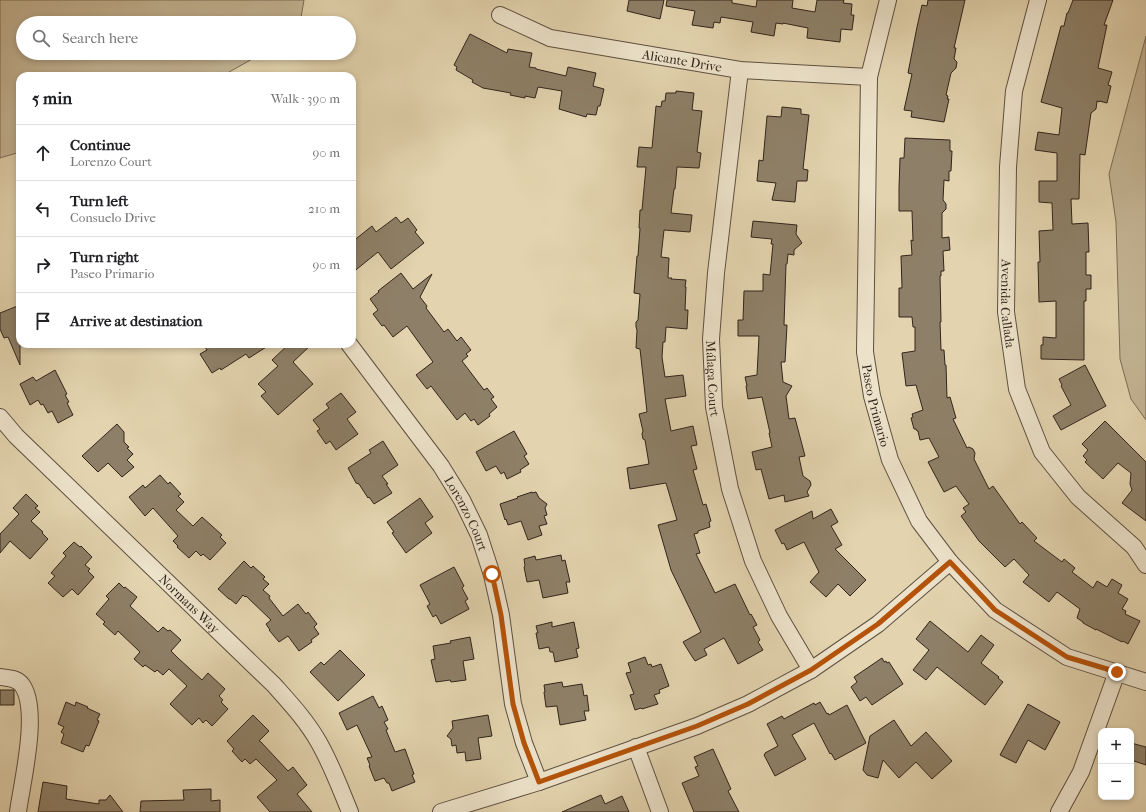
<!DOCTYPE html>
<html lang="en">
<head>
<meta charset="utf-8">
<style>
  :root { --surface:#fff; --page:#f2f2f2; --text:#202124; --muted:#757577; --line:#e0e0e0 }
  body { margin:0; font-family:"IM FELL French Canon",serif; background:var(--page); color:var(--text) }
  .controls { position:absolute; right:12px; bottom:12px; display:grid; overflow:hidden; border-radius:8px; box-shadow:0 2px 6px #0003 }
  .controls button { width:36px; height:36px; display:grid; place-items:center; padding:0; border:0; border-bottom:1px solid var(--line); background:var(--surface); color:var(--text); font:20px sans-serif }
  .stop { position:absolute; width:12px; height:12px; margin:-9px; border:3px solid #b45309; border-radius:50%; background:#fff }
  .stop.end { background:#b45309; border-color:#fff; box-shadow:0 1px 4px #0008 }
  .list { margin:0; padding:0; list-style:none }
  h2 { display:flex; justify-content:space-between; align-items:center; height:52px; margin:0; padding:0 16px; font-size:17px }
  h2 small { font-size:13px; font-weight:400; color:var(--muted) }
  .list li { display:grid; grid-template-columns:26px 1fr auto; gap:12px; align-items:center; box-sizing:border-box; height:56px; padding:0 16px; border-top:1px solid var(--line) }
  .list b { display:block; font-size:15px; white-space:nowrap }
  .list p { margin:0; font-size:13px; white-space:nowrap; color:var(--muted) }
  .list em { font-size:13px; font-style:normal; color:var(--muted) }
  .icon { flex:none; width:22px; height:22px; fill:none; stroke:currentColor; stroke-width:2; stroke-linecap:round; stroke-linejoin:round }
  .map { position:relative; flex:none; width:1146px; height:812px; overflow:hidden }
  .search { position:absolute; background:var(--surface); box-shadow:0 2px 6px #0003; left:16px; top:16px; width:340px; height:44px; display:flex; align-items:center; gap:10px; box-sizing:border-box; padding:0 14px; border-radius:22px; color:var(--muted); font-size:15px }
  .panel { position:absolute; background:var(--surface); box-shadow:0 2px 6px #0003; left:16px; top:72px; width:340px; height:276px; border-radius:12px }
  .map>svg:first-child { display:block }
  .green { fill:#c5b696; stroke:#7c6d58 }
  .building { fill:#8e8068; stroke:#32241b }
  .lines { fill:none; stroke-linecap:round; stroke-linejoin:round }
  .minor-casing { stroke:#5e5040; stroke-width:18 }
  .minor { stroke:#ede3cb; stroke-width:16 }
  .route { stroke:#b45309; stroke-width:5 }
  .labels { text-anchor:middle; stroke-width:4; stroke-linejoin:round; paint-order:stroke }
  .street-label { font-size:13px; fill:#32241b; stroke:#ede3cb }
</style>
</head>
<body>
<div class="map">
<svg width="1146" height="812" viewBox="0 0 1146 812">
  <rect width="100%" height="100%" fill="#e3d4af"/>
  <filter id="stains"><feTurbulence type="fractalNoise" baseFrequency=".005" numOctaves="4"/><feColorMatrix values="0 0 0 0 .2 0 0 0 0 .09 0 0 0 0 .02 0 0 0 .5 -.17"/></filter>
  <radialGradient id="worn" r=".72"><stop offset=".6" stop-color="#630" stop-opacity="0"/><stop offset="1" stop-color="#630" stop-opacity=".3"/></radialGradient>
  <path class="green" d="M0 0H304L300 23H23V53H263L222 76H20V152L0 158Z
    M1146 36V420L1131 399 1120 359 1116 222 1109 174Z"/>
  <path class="building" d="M629 0H664L660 19 627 11Z
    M667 0H732V3L756 7 757 0H793L792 8 815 12 817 0H844L843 3 852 4 851 15H854L852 30 841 29 840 42 807 38 808 28 783 23V24L776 23 774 36 751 32 753 22 721 17 720 23 714 22 713 28 692 25 695 11 666 6Z
    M928 0H965L954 48H956L954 59 957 62 956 68 951 73 946 95 948 96 947 99H949L944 122 911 117 912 111 904 110 912 74 908 73 917 27 922 5 927 6Z
    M1073 0H1113L1104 25H1107L1098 68 1112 72 1108 85 1111 86 1107 103 1099 101V102L1097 101 1096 109 1091 113 1085 155 1080 154 1079 199H1071L1072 224 1088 223 1089 252H1086V275H1091V289H1086V301H1084V360L1041 359V345H1043V337L1056 338V301L1039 302 1038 262H1040L1039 231 1053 230 1052 203 1039 202V181H1057V153L1035 150 1038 132 1059 135 1062 108 1041 102 1061 26H1064L1067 13H1068Z
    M470 34 507 53 508 49 532 53 529 67 536 68V69L566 76 568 67 596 73 593 86 604 89 600 106H598L596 115 587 114 586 117 559 109 562 91 538 87 535 98 525 96V98L510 95 511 93 483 88 472 82 473 80 456 70 457 67 454 65Z
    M676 91 694 93 692 110 702 111 697 152 701 153 699 168 677 167 675 189H674L671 213 692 215 690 232 664 230 661 257 669 258 668 278H672L671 279 686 280 685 287H686L685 310H688L687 329 666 327 665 342H663L662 357 665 377 683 375 686 396 665 399 671 431 693 426 697 445 691 446 697 469 693 470 703 505 706 504 711 521 709 522 710 527 698 531V533L694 534 700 553 696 554 715 593 735 584 750 615 751 614 757 625 753 627 760 640 758 642 763 650 738 664 724 638 704 649 707 655 695 661 691 655 683 642 701 632 671 570 658 525 677 520 666 483 630 489 627 468 649 464 645 440 643 439 642 434 643 431 639 414 647 412 640 349 636 348 637 330 636 327V322L638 320 640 294 634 293 637 256H638L640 228H639L640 210H642L646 167H637L639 147 652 148 656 106 661 107 662 101H665L666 93H676Z
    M782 107 801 109V114L809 115 803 169 808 170 807 181H797L795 202 772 200 776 183 757 181 759 160 763 161 767 116 781 117Z
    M905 138 950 140V151H952L951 171H949V181L944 180 943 200 946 204V209L942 213V238L949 237 950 250 943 251 944 271H941V276H940L941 322H940L941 350H944L945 365H946L947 398 950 397 956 418 953 419 967 448 969 447 973 449 975 453 974 459 989 489 993 486 1020 524 1022 522 1037 538 1034 541 1062 562 1064 559 1075 568 1072 572 1093 588 1097 581 1107 587 1112 579 1122 585 1118 593 1128 599 1122 609 1126 611 1125 614 1140 621 1128 644 1123 641 1122 642 1096 629V630L1083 623V622L1077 618 1080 609 1057 592 1049 602 1023 582 1029 575 1014 559 1005 567 979 541 961 516 966 512 963 508 969 504 956 486 944 492 928 462 939 457 929 438 920 440 918 431H917L916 429H914L911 418 913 417 912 414 923 410 916 385 906 386 902 353 915 351V327H913L912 317H899V288H902L901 256 912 255 911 240 913 241 912 211H899V188L900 158H904Z
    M396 217 401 223 408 218 417 230 415 232 424 243 391 269 378 252 352 273V242L372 226 376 232Z
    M753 221 797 225 796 234 802 243 794 250V255L788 254 787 264H786L784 325H787L785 362H781L783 382 792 386 786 396 789 419 795 418 805 456 799 457 803 476 810 481 811 485 807 492 809 496 785 502 784 495 769 499 761 469 756 470 752 452 772 447 769 433H770L762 397 748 399 746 386H747L745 377 757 375 759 336H738V320H743L744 291H763V274L770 275 773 244H771L772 239 751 237Z
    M401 273 413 289 432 274 420 297 427 306 426 308 444 332 448 329 457 341 461 337 471 350 466 354 468 356 462 361 484 390 487 388 494 397 491 399 497 407 489 414 490 416 478 425 474 419 471 421 465 413 457 420 431 386 427 389 416 375 433 362 407 326 393 337 384 325 382 326 373 314 378 310 370 299 379 292 378 291Z
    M20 305V365L8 337 4 338 0 329V313Z
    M203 344H271L249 358 246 354 221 370 220 368 212 373 200 354 207 350Z
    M289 344H312L293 362 313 384 278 415 261 396 266 392 258 384 278 366 272 360Z
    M1085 365 1106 406 1061 430 1053 416 1071 405 1061 386 1062 385 1059 379Z
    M55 370 67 394 65 395 69 402 67 403 73 415 58 423 52 411 48 413 43 404 41 405 38 400 30 405 20 384 33 377 36 381Z
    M341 393 356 412 347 419 358 434 336 450 330 441 326 444 317 431 320 429 313 420 329 408 326 404Z
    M1105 421 1146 462V521L1122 503 1132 490 1130 484 1131 473 1118 463 1103 479 1085 462 1087 460 1083 456 1088 450 1082 444Z
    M117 424 124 432V442L129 447 127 448 133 454 127 460 134 467 122 477 108 463 98 472 82 456Z
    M514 431 527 454 524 456 529 464 520 470 521 472 507 479 504 472 501 474 496 466 486 471 476 452Z
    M383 441 398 465 382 476 388 484H386L392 493 374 504 369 497 368 498 359 484 356 483 348 468 371 453 369 450Z
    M160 475 168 484 170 482 181 494 178 496 184 502 176 510 193 526 202 517 222 535 220 537 226 543 210 560 203 554 201 556 196 551 189 558 177 547 178 546 173 541 178 536 153 508 145 516 129 497 143 485 145 488Z
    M532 492V493L536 492 539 498 547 504 545 508 547 515 544 516 547 524 539 526 542 535 528 540 521 521 508 525 506 519 505 520 500 504 518 498 517 497Z
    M26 494 38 506 35 508 40 512 31 521 43 532 42 533 48 539 30 559 10 541 0 553V534L19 514 13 508Z
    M420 498 433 517 425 523 432 533 406 553 392 533 394 532 387 522Z
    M831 509 838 522 831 526 842 545 835 549 866 580 850 596 838 584 826 597 810 582 819 572 804 542 787 550 784 543 782 544 775 530 812 511 813 519Z
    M74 542 80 547 81 546 92 557 85 565 90 569 88 571 94 577 78 595 72 589 63 597 48 583 55 576 51 573 66 556 63 553Z
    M561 555 562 561 565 560 570 582H566L568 593 543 598 539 580 527 582 524 567 525 566 524 559 535 556 536 560Z
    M244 561 251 568 253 566 265 577 263 579 269 584 263 590 270 596 269 598 283 616 298 604 306 614 308 612 317 624 314 627 319 634 311 640 312 642 299 651 288 636 279 642 269 630H270L266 624 271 620 246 596 245 597 243 595 236 604 230 599H229L218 589Z
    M454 567 464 586 462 588 468 599 465 601 469 609 441 624 436 615 433 617 427 606 430 604 420 585Z
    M119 583 124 588 125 587 137 597 130 606 158 632 163 627 168 631 170 630 181 640 171 651 178 658 202 680 208 673 225 689 219 696 223 700 221 702 228 709 212 726 206 720 203 723 199 718 192 725 170 704 187 686 169 669 163 675 157 670 155 672 145 665 143 667 134 659 140 652 118 631 115 635 103 624 105 622 96 614 109 599 106 596Z
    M930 621 968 652 981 635 994 645 981 663 999 677 998 678 1003 682 985 705 937 667 926 680 913 670 929 650 916 639Z
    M552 622V627L574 622 579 648 576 649 578 657 555 662 553 652H550L549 647 539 649 536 633H538L536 626Z
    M470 637 474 659 463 661 466 680 451 682 450 680 436 682 431 660 435 659 433 646 451 643 450 641Z
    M340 650 365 675 338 701 310 672 321 662 324 665Z
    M645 657 648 665 651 664 652 667 661 664 669 686 659 690 660 693 654 695 658 704 642 709 641 708 635 710 630 695 634 694 626 673 631 672 628 663Z
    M882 658 884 662 886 661 887 663 889 662 903 684 872 705 866 697 860 701 851 687 857 682 854 677Z
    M562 682 563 687 582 684 584 696 587 695 589 711H584L586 720 560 725 557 706 546 707 544 692H545L544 685Z
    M0 690H14V705H0Z
    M373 696 379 708 382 706 388 720 384 722 388 729 386 730 395 752 405 749 414 774 412 775 415 782 392 791 389 783H387L384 778 375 781 369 766 370 765 367 758 372 757 357 725 347 730 339 713Z
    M66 702 75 706 76 702 88 707 87 708 100 714 97 720 99 721 89 746 86 745 83 752 61 743 64 734 61 732 64 727 58 724Z
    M820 702 827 714 828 713 829 715 847 705 866 743 835 760 831 753 830 754 814 723 792 735 806 759 775 776 764 755 765 754V753L778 746 767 724 782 716 784 719 814 703 815 705Z
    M1028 704 1060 722 1045 750 1028 740 1016 763 1000 755Z
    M253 715 269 731 259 741 261 742 288 771 293 767 307 785 297 794 312 812H270L257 797 277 780 256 759 250 764 245 759 242 762 232 751 234 749 227 741Z
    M488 715 492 736 478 738 481 759 466 761 465 752 457 753 456 745 452 746 451 739 447 736 453 728 452 721Z
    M894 720 911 746 926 732 952 761 932 779 916 762 899 778 883 760 878 778 867 775 863 770 870 736Z
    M1131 743 1146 747V765L1131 760Z
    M713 749 731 789 728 791 739 812H694L682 783 699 776 695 767 698 766 694 757Z
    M43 782 67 786 66 799 99 804V800H106L110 795 123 812H38Z
    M211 789V801L220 800V812H140L141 801 184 800 183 790Z
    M601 795 605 804 622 796 629 812H562Z"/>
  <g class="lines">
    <g class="minor-casing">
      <g id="minor">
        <path id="s1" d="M888 0 869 77 865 352 872 396 890 460 919 521 950 562 995 610 1067 657 1146 682"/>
        <path id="s2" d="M1038 0 1014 91 1008 167 1006 312 1017 389 1042 452 1078 497 1134 547 1146 565"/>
        <path id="s3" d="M500 15 550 38 740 70 869 77"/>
        <path id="s4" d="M740 70 716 273 711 339 714 407 730 489 753 561 779 616 811 670"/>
        <path id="s5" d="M349 344 441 466 462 500 479 535 492 575 501 615 513 704 524 743 539 782"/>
        <path id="s6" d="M0 417 16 436 274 685C290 703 306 720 318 741 331 763 340 788 350 812"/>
        <path d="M0 677C8 678 17 678 22 685 40 710 22 782 18 812"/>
        <path d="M636 747 660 812"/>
        <path d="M441 812 539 782 697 726 748 704 811 670 878 624 950 562"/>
        <path d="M1059 812 1081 772 1117 672"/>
      </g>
    </g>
    <use href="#minor" class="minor"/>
  </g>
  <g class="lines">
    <path class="route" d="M492 574 501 615 513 704 524 743 539 782 697 726 748 704 811 670 878 624 950 562 995 610 1067 657 1117 672"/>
  </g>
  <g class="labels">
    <g class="street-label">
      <text dy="5" stroke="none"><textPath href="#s3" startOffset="189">Alicante Drive</textPath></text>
      <text dy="5" stroke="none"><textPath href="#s2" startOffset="307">Avenida Callada</textPath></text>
      <text dy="5" stroke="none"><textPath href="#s4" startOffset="310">Málaga Court</textPath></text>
      <text dy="5" stroke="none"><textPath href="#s1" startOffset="409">Paseo Primario</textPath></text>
      <text dy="5" stroke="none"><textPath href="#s5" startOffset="207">Lorenzo Court</textPath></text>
      <text dy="5" stroke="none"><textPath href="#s6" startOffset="266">Normans Way</textPath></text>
    </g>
  </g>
  <rect width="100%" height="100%" filter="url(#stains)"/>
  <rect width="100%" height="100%" fill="url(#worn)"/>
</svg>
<div class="controls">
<button>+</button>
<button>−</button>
</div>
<div class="stop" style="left:492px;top:574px"></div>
<div class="stop end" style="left:1117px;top:672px"></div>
<div class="search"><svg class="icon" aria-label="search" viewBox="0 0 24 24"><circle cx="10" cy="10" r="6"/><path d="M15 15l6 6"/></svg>Search here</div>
<section class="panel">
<h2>5 min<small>Walk · 390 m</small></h2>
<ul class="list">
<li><svg class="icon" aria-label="ahead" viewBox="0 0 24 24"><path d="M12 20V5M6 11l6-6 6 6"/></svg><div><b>Continue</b><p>Lorenzo Court</p></div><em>90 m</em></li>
<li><svg class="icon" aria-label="left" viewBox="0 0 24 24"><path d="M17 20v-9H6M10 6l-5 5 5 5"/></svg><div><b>Turn left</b><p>Consuelo Drive</p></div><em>210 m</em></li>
<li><svg class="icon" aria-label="right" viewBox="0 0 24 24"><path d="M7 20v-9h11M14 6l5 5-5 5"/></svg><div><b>Turn right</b><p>Paseo Primario</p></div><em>90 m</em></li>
<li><svg class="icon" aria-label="arrive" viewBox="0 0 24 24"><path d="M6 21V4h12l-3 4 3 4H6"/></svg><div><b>Arrive at destination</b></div></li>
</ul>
</section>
</div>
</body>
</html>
